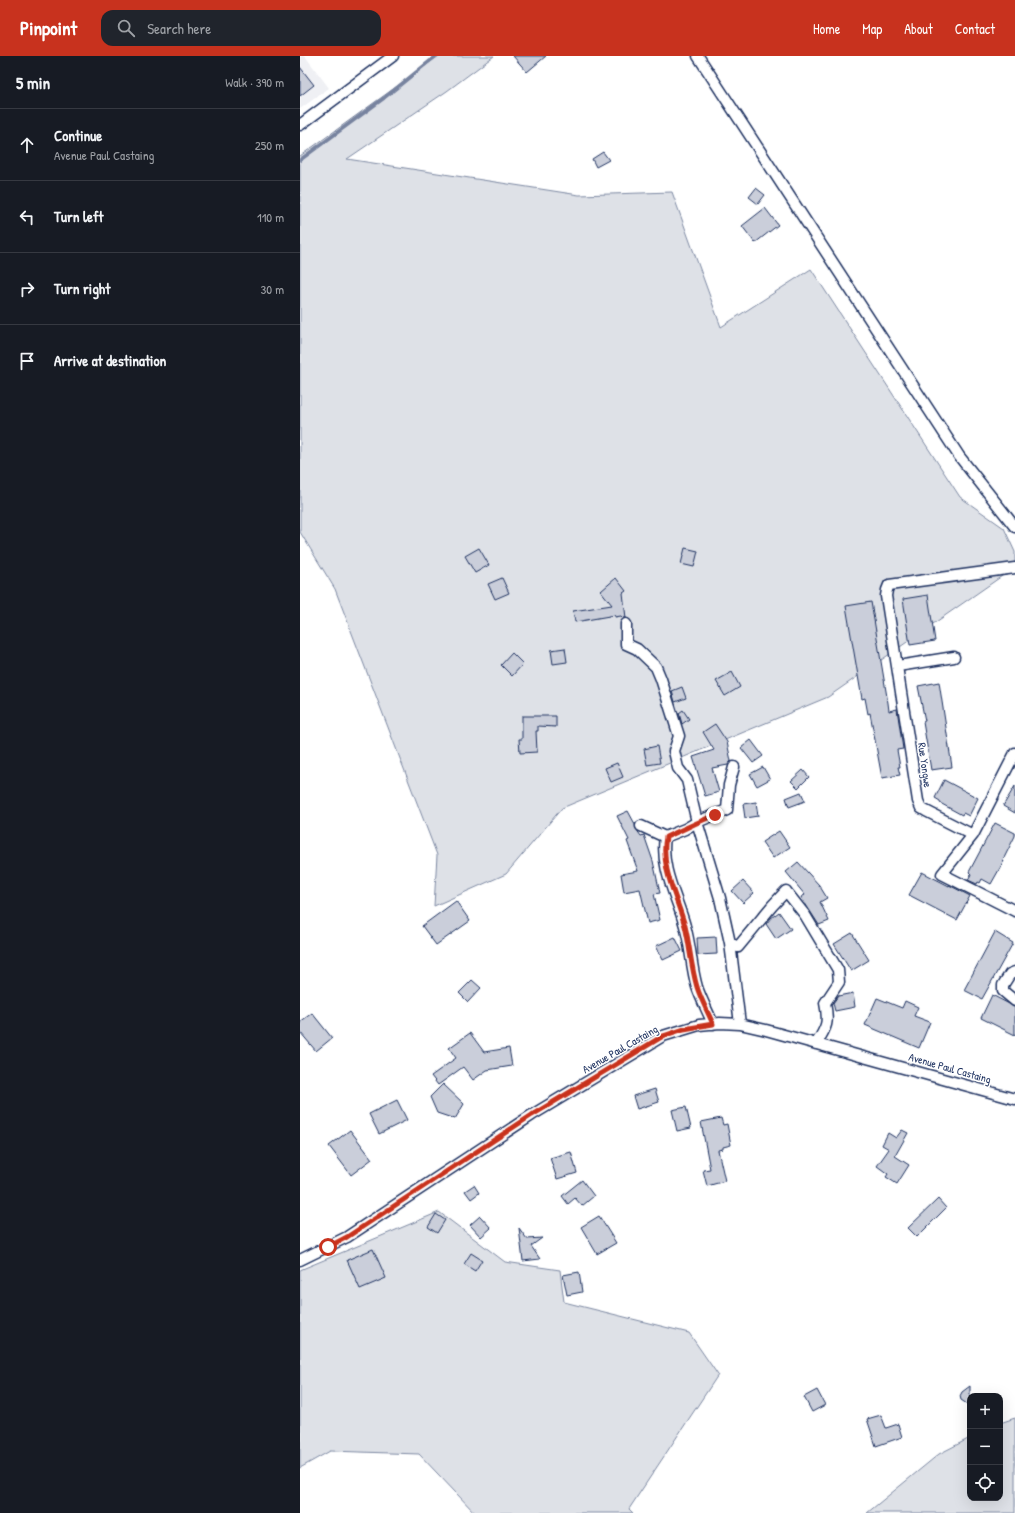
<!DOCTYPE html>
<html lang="en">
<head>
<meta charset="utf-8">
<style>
  :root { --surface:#171b24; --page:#20242c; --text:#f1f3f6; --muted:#9ea1a6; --line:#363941; --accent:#c8321e }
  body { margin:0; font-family:"Patrick Hand",sans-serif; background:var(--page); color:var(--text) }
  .controls { position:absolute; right:12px; bottom:12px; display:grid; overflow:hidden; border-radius:8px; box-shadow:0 4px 16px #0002 }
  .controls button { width:36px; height:36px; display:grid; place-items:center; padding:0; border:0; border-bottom:1px solid var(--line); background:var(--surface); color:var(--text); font:20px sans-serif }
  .stop { position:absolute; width:12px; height:12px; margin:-9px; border:3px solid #c8321e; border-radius:50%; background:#fff }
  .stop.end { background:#c8321e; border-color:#fff; box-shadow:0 1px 4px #0008 }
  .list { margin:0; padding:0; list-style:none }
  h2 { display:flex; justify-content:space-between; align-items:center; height:52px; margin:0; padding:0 16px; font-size:17px }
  h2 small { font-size:13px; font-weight:400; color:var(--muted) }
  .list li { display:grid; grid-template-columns:26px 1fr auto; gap:12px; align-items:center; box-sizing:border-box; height:72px; padding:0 16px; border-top:1px solid var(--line) }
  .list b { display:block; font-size:15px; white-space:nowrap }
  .list p { margin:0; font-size:13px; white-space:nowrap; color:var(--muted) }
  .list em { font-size:13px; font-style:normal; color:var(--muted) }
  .icon { flex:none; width:22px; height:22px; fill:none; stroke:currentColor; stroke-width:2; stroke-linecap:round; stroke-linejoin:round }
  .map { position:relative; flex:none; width:715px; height:1457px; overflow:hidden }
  header { display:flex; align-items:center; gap:24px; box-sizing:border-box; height:56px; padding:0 20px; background:var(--accent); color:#fff }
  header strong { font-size:19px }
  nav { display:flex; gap:22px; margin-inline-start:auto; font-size:14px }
  .search { width:280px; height:36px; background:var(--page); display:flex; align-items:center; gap:10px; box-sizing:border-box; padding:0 14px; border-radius:12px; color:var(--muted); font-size:15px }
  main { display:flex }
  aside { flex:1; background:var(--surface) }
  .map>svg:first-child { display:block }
  .built { fill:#eff0f4 }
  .green { fill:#dee1e7; stroke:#7c88a2 }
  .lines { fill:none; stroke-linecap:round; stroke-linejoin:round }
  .stream { stroke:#77839f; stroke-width:3.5 }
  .building { fill:#caceda; stroke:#1b2f5e }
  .minor-casing { stroke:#1b2f5e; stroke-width:13 }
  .minor { stroke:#fff; stroke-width:10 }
  .route { stroke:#c8321e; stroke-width:5 }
  .labels { text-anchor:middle; stroke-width:3; stroke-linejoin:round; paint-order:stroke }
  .street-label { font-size:11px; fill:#1b2f5e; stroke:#fff }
</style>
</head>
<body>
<header>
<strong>Pinpoint</strong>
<div class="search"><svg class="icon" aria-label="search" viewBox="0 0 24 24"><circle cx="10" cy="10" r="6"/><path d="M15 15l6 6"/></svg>Search here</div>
<nav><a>Home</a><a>Map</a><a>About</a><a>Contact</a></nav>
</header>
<main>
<aside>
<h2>5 min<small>Walk · 390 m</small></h2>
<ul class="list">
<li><svg class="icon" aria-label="ahead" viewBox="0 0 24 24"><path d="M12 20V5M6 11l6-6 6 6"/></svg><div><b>Continue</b><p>Avenue Paul Castaing</p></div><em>250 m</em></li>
<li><svg class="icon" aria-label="left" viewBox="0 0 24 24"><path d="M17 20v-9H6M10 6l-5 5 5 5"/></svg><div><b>Turn left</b></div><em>110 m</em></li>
<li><svg class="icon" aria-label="right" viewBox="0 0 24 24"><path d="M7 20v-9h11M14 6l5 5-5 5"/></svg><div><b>Turn right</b></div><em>30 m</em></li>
<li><svg class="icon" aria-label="arrive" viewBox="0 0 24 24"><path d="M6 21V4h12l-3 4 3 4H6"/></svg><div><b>Arrive at destination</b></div></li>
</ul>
</aside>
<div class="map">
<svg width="715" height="1457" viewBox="0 0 715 1457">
  <rect width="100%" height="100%" fill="#fff"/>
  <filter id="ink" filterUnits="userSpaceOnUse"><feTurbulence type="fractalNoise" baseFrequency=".025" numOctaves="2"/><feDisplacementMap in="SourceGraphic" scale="8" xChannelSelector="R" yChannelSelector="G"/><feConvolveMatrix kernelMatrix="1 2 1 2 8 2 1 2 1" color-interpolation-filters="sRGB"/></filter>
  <g filter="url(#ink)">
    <path class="built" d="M0 0H5L29 32 0 53Z"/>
    <path class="green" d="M139 0H194L147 35 47 103 279 139 372 136 421 271 511 213 660 441 704 472 715 496V511L528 641 262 752 206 818 134 850 137 799 35 533 0 476V100Z
      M139 1156 205 1206 260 1214 264 1246 389 1277 418 1319 329 1453 333 1457H175L119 1398 30 1395 0 1412V1214Z
      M715 1362V1457H567L639 1398 670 1382V1442H700V1367Z"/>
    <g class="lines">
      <path class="stream" d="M0 104 84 42 136 0"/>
    </g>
    <path class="building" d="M213 0H246L227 16Z
      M0 11 14 29 0 40Z
      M303 96 309 104 296 111 292 103Z
      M456 132 465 139 458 148 449 141Z
      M465 152 478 169 455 187 442 170Z
      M179 492 189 509 175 517 165 500Z
      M385 492 398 495 394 511 381 508Z
      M202 522 209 537 195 543 188 528Z
      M316 522 326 535 323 537 326 562H323L321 560 315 561V559L275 566 273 555 312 549 301 535Z
      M628 539 635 585 610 589 603 543Z
      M571 546 588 647 589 655 597 653 603 693 597 694 600 711H598L600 719 582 722 570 657 568 658 565 642 562 643 546 550Z
      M265 592 267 606 253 608 251 594Z
      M212 597 223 608 212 620 201 609Z
      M432 616 440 631 425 640 416 625Z
      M639 626 652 711 631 714 623 666 625 665 618 630Z
      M382 631 386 642 375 646 372 635Z
      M383 654 389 663 382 668 379 657Z
      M222 660H256V671L238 670V675H236L237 696 220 697 219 683H222Z
      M415 668 427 686 431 705 428 709 412 712 419 736 405 740 393 701 414 694 403 676Z
      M451 684 463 700 453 707 441 692Z
      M357 690 360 707 347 709 344 693Z
      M317 707 323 721 311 726 305 712Z
      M463 711 470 723 457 730 450 718Z
      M503 714 509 721 498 732 491 725Z
      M644 724 678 742 669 760 663 757 662 759 640 747V745L635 742Z
      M715 730V757L703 750Z
      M501 736 505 745 489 751 486 742Z
      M456 746 458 760 445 762 443 748Z
      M328 755 335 768 336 773 341 780 344 779 353 805 360 837 354 838 360 864 348 867 340 833 324 836 321 818 338 815 327 785 329 784 317 760Z
      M695 767 715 777V780L703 804 704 805 691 828 682 823 680 827 678 826 677 828 668 824 671 818 669 816Z
      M479 775 490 791 473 802 462 786Z
      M498 806 519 829 527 842 520 846 529 865 519 869 501 841 505 839 486 816Z
      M622 816 649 830V829L670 840 657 864 609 839Z
      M443 825 454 837 443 847 432 835Z
      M156 845 170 865 136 889 122 870Z
      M479 856 491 873 476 883 466 868 471 862Z
      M695 876 713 887 682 943 664 934Z
      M552 877 569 904 551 915 534 888Z
      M375 881 382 895 363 904 356 890Z
      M416 881 417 898 398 899 397 882Z
      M172 924 181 932 168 946 159 937Z
      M553 937 555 951 535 955 533 947 538 940Z
      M692 939 715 951V979L681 962Z
      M577 942 602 952 605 945 618 951 614 960 630 966 619 992 565 969Z
      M12 957 32 982 16 995 0 976V966Z
      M170 977 184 996 209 992 212 1010 187 1014 173 1024 163 1011 138 1029 131 1020 156 1002 149 992Z
      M143 1028 164 1048 155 1063 137 1057 130 1041Z
      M355 1033 359 1046 337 1053 333 1040Z
      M97 1044 107 1064 79 1078 69 1058Z
      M386 1051 391 1072 377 1075 372 1054Z
      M421 1062 423 1069 427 1068 431 1089 423 1091V1093L418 1094 425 1125 407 1130 403 1114 410 1113 401 1066Z
      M50 1074 72 1103 51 1119 29 1090Z
      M602 1074 608 1077 595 1100 609 1109 597 1128 586 1121 588 1118 577 1110 589 1093 582 1089 588 1077 596 1082Z
      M271 1096 277 1117 257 1123 250 1102Z
      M282 1124 294 1140 282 1150 275 1142 268 1148 262 1140Z
      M174 1129 179 1137 171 1143 165 1135Z
      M638 1143 646 1152 617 1181 608 1172Z
      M136 1158 145 1164 137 1177 128 1171Z
      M180 1160 191 1172 181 1181 170 1169Z
      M299 1160 316 1187 297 1198 281 1171Z
      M219 1172 227 1183 242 1182 231 1190 240 1203 223 1205Z
      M73 1193 86 1222 60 1233 47 1204Z
      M171 1197 182 1204 175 1215 164 1208Z
      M279 1216 282 1236 267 1239 263 1219Z
      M670 1330V1350L661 1344 660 1340 662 1336Z
      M517 1334 525 1349 512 1356 504 1341Z
      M581 1359 586 1372 598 1368 602 1381 576 1390 567 1363Z"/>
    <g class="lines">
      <g class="minor-casing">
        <path id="minor" d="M398 0 659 400 715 471
          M0 69 93 0
          M326 568V588L337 593 356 611 361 623 379 680 374 695 378 712 387 724 397 766 420 842 430 887 440 968
          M598 610 654 601
          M715 697 673 779 642 818 715 855
          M341 770 365 781 385 773 397 766 427 754 429 729 434 711
          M673 779 626 755 621 752 618 745 586 540 587 534 589 529 715 512
          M365 781C360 812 377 841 385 870 391 890 391 911 397 931 401 943 408 956 413 968
          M430 887 438 891 472 850 486 835 505 859 538 914 539 926 525 947C529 966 527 971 516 988
          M715 916 710 918 703 929V935L715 945
          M0 1204 47 1181 232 1059 363 980 399 969 420 967 440 968 466 974 715 1043"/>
      </g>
      <use href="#minor" class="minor"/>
    </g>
  </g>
  <g class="lines" filter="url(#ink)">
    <path class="route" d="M28 1191 47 1181 232 1059 363 980 384 973 413 968C408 956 401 944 397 931 391 911 390 890 385 870 377 841 360 812 366 781 382 774 398 766 415 759"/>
  </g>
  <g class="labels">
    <g class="street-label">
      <text transform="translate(625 709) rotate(82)" y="4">Rue Yongwe</text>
      <text transform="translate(320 993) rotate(-30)" y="4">Avenue Paul Castaing</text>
      <text transform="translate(650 1012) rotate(16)" y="4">Avenue Paul Castaing</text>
    </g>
  </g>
</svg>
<div class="controls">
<button>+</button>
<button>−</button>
<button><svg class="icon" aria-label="locate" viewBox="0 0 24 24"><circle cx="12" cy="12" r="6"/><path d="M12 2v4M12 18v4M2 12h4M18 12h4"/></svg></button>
</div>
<div class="stop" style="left:28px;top:1191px"></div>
<div class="stop end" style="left:415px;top:759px"></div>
</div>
</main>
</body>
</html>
